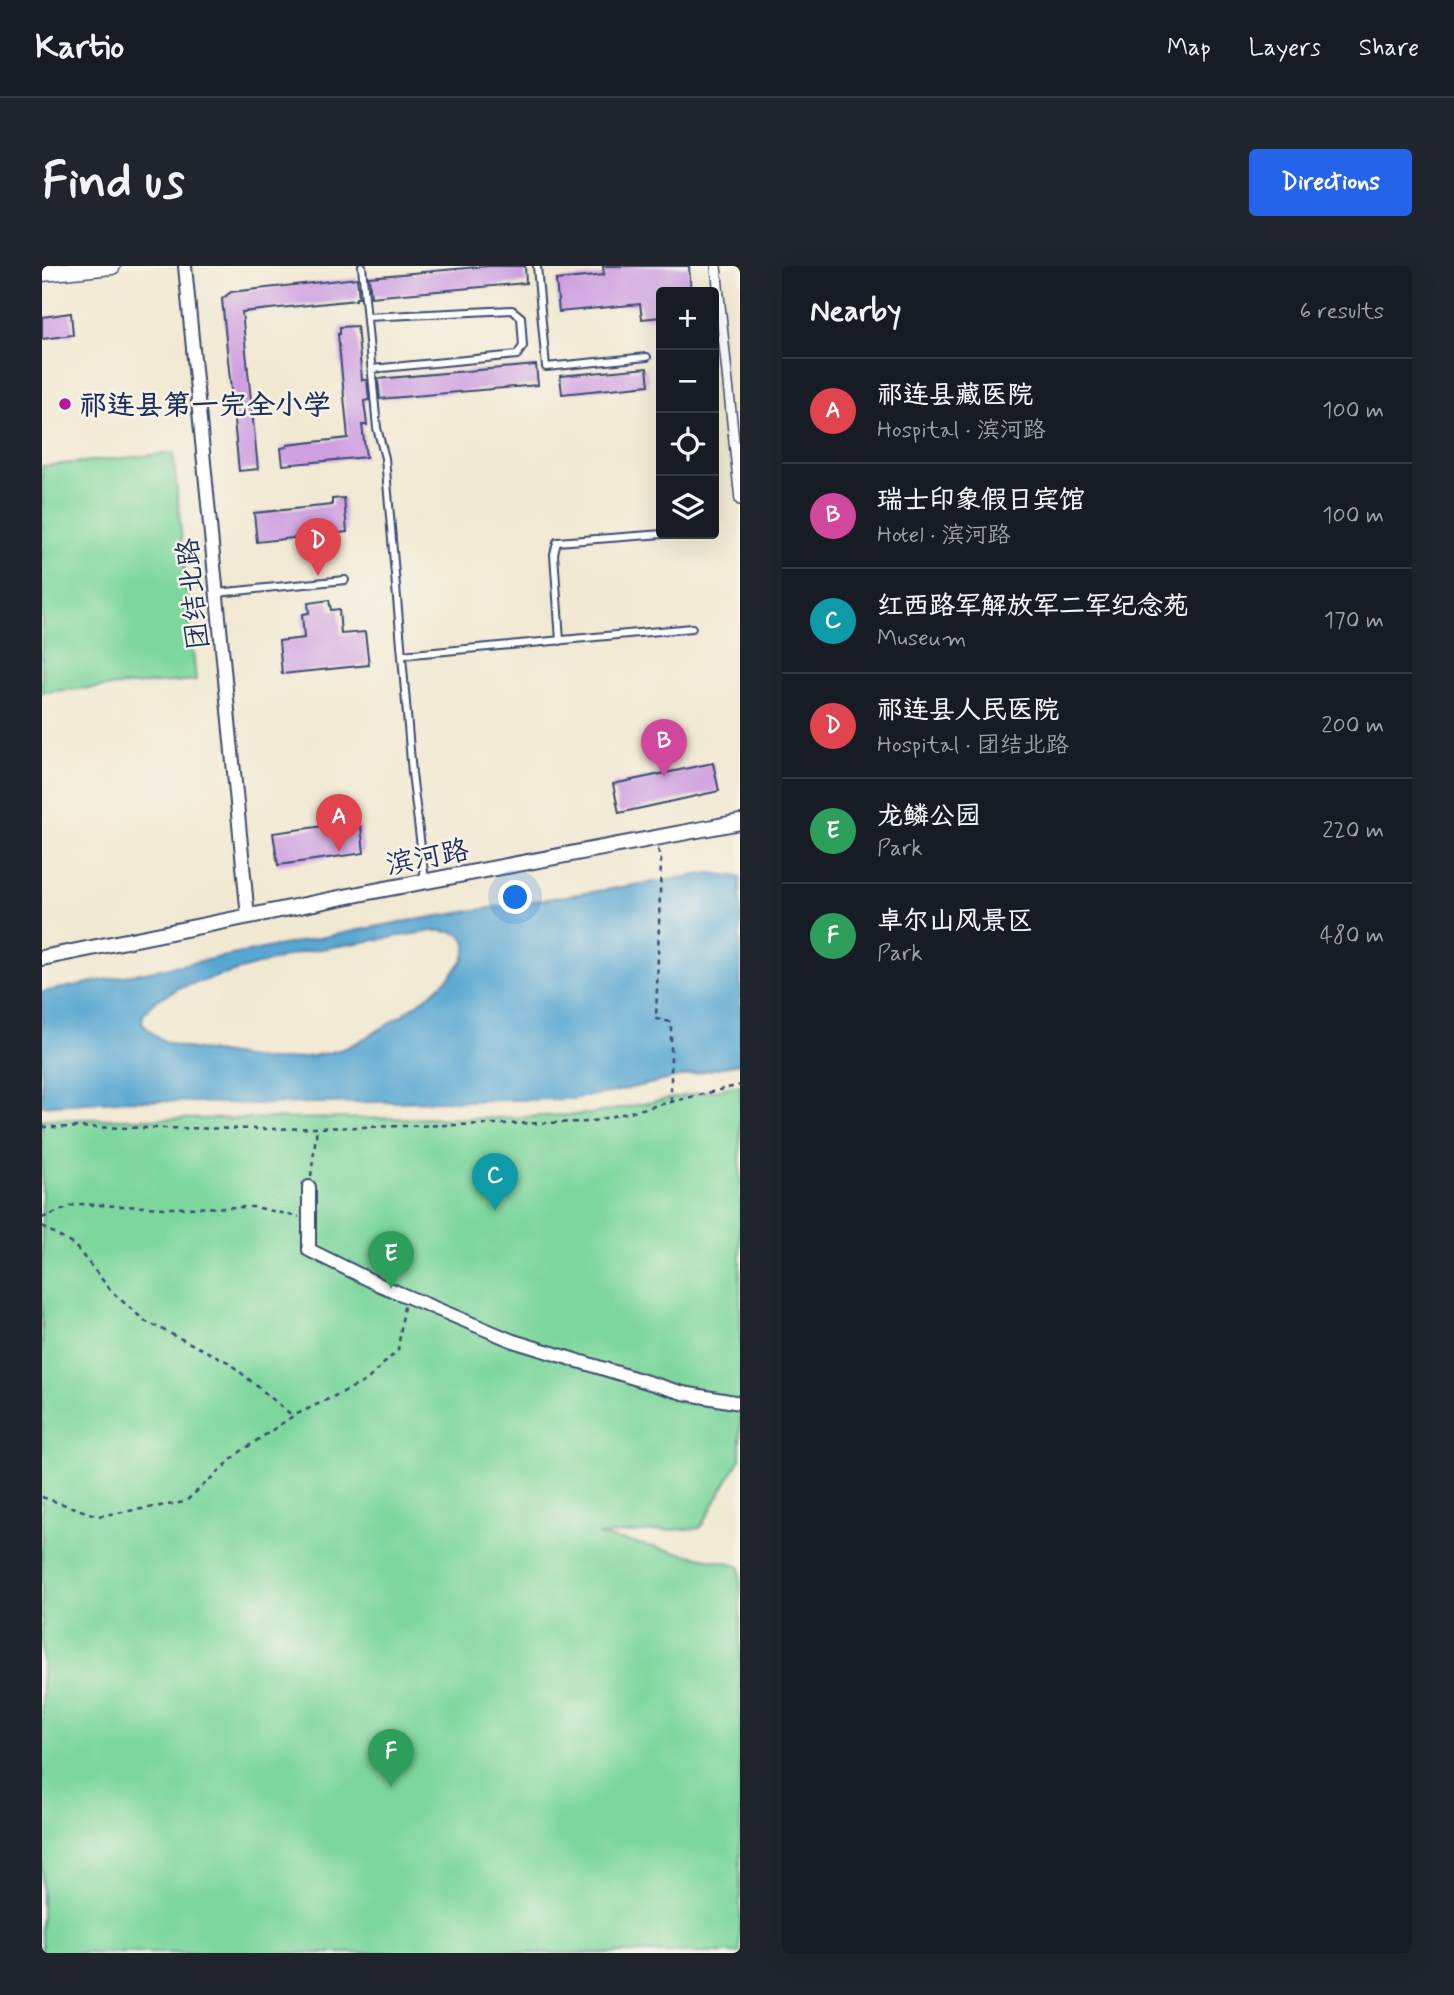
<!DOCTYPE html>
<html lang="en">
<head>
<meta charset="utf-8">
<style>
  :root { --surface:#171b24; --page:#20242c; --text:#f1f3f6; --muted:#9ea1a6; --line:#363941; --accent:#2563eb }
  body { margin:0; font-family:Mynerve,"LXGW WenKai TC",sans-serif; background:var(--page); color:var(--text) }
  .controls { position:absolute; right:21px; top:21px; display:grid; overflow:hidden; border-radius:7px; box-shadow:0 7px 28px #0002 }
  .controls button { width:63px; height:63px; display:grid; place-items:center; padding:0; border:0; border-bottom:2px solid var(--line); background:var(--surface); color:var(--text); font:35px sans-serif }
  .you { position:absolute; left:474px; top:632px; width:24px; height:24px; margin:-18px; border:5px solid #fff; border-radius:50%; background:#1a73e8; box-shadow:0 0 0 10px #1a73e833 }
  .badge { display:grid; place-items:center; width:46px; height:46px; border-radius:50%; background:var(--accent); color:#fff; font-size:23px; font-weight:700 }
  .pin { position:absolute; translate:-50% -58px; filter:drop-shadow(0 2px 4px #0008) }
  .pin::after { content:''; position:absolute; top:37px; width:24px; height:21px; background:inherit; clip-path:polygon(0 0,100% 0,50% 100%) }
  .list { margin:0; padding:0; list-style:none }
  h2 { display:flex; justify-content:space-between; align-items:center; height:91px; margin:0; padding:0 28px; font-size:30px }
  h2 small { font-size:23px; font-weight:400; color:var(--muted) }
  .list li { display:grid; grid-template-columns:46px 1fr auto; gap:21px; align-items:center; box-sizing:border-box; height:105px; padding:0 28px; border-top:2px solid var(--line) }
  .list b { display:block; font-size:26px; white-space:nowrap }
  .list p { margin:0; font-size:23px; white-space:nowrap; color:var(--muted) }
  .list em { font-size:23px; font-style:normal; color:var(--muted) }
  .icon { flex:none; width:38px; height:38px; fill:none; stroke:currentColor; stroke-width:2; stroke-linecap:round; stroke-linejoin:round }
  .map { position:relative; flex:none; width:698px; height:1687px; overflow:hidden; border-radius:7px }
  header { display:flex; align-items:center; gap:42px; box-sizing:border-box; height:98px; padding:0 35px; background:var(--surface); border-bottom:2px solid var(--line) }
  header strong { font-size:33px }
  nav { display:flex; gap:38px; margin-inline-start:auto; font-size:24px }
  .intro { display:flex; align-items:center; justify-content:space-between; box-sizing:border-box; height:168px; padding:0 42px }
  h1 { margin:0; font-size:49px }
  .button { padding:18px 32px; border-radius:7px; background:var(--accent); color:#fff; font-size:24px; font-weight:700 }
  main { display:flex; gap:42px; padding:0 42px }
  aside { flex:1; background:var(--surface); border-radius:7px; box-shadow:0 7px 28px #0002 }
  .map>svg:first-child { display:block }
  .green { fill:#7dd79d; stroke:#4c837e; stroke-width:2 }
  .water { fill:#58a7d2; stroke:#3a6b98; stroke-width:2; fill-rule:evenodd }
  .building { fill:#ce9fe1 }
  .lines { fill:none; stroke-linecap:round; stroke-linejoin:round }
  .service-casing { stroke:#3b4b70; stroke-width:10 }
  .pedestrian-casing { stroke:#3b4b70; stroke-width:12 }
  .minor-casing { stroke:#3b4b70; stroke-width:16 }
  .tertiary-casing { stroke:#3b4b70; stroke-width:18 }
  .secondary-casing { stroke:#3b4b70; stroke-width:19 }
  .path { stroke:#3b4b70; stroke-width:2.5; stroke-dasharray:5 5; stroke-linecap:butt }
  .service { stroke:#fff; stroke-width:6 }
  .pedestrian { stroke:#fff; stroke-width:9 }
  .minor { stroke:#fff; stroke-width:12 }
  .tertiary { stroke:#fff; stroke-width:14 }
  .secondary { stroke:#fff; stroke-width:16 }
  .poi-dot { fill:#b5179e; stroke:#f7f3e8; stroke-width:2.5 }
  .labels { text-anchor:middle; stroke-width:5; stroke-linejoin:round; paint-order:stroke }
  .poi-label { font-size:28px; font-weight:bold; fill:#1b2f5e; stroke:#f7f3e8; text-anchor:start }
  .street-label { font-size:28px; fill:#1b2f5e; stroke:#f7f3e8 }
</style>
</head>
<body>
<header>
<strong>Kartio</strong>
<nav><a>Map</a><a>Layers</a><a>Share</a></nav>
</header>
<div class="intro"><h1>Find us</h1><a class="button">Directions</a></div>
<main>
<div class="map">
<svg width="698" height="1687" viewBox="0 0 698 1687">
  <rect width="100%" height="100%" fill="#f7f3e8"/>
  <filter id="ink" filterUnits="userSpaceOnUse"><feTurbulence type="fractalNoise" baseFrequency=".0143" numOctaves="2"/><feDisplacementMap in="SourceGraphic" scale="14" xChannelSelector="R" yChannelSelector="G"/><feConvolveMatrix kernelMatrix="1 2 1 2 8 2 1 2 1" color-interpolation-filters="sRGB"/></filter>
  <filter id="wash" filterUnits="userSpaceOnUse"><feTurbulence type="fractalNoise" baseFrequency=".00686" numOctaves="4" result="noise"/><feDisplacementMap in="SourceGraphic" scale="28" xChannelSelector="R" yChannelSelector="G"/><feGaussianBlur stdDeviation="1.57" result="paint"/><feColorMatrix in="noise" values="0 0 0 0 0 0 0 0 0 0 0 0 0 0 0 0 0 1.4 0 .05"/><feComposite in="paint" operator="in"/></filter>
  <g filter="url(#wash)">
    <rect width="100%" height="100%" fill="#f2e9d3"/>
    <path class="green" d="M131 187 154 414 0 426V200Z
      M698 819V1193L658 1262 556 1269 698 1300V1687H0V853L453 852 549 848Z"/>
    <path class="water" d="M669 607 698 611V797L572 826 529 833 211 838 89 834 0 840V726L353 657ZM390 665C398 665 409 664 416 668 422 670 424 675 424 681 427 710 327 774 300 783 287 788 243 795 231 794 211 793 191 789 172 786 145 783 117 780 100 756L101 749 113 735 137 722 260 686Z"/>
    <g id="blocks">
      <path class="building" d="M446 0H483L484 17 329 31 327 11Z
        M561 0H647L649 26H619V51L600 53 598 38 517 46 514 14 562 9Z
        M315 12 317 32H314V34L200 46 216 203 197 205 180 33 189 26Z
        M29 47 31 69 0 73V51Z
        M315 60 320 114H325L327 134 322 135 325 159H320L324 191 241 199 239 182 245 181V179L306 172 296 68H298V61Z
        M494 99 496 119 338 133 336 113Z
        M605 102 607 119 520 128 518 110Z
        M302 232 305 266 215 276 212 247 290 239V233Z
        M287 334 289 344 297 343 299 368 323 366 327 399 240 408 237 375 262 372 260 348 267 347 266 337Z
        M671 497 677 525 577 547 571 518Z
        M282 560V566L319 561 322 587 236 599 231 567Z"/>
    </g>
  </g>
  <g filter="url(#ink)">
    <use href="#blocks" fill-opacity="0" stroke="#3b4b70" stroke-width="2"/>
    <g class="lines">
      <g class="service-casing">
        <path id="service" d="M320 0 335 162 343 192 370 507 383 614
          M495 0 504 101 605 91
          M325 51 470 44 479 51 481 80 475 89 330 103
          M175 327 303 314
          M518 375 512 288 515 276 621 268
          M360 389 650 362"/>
      </g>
      <g class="pedestrian-casing">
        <path id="pedestrian" d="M674 0 698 234"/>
      </g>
      <g class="minor-casing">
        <path id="minor" d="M143 0 206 651
          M267 921V984L338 1019 471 1075 641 1127 698 1137"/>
      </g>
      <g class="tertiary-casing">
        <path id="tertiary" d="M0 692 327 626 698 556"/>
      </g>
      <g class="secondary-casing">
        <path id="secondary" d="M0 7 70 0"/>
      </g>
      <path class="path" d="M616 583 619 594 614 753 629 756V837
        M0 861 227 863 547 856 698 819
        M269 910 275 861
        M0 952 35 938 124 942 213 941 257 951
        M0 960 33 980 71 1027 103 1055 186 1096 251 1150
        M0 1231 56 1250 143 1236 198 1186 251 1150 324 1115 356 1084 362 1040"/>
      <use href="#service" class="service"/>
      <use href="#pedestrian" class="pedestrian"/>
      <use href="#minor" class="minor"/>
      <use href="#tertiary" class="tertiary"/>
      <use href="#secondary" class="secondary"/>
    </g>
  </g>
  <circle class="poi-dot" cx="23" cy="138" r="7"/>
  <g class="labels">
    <g class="poi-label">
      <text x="37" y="148">祁连县第一完全小学</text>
    </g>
    <g class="street-label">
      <text transform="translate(150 328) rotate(-96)" y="10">团结北路</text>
      <text transform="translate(385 590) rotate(-11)" y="10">滨河路</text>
    </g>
  </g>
</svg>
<div class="controls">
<button>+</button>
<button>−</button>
<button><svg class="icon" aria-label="locate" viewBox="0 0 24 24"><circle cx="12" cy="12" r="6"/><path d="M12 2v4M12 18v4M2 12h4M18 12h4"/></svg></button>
<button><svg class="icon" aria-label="layers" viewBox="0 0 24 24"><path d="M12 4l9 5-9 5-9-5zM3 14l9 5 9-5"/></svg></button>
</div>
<div class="you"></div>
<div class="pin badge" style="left:297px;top:586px;background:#e0444e">A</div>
<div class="pin badge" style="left:622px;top:511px;background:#d1479c">B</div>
<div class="pin badge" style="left:453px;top:945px;background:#0f9aa8">C</div>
<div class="pin badge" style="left:276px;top:310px;background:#e0444e">D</div>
<div class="pin badge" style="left:349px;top:1023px;background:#2e9e5b">E</div>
<div class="pin badge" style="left:349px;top:1521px;background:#2e9e5b">F</div>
</div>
<aside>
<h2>Nearby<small>6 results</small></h2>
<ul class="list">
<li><span class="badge" style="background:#e0444e">A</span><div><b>祁连县藏医院</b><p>Hospital · 滨河路</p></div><em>100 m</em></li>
<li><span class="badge" style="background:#d1479c">B</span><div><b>瑞士印象假日宾馆</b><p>Hotel · 滨河路</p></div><em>100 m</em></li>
<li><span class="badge" style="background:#0f9aa8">C</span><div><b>红西路军解放军二军纪念苑</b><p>Museum</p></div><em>170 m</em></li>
<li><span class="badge" style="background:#e0444e">D</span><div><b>祁连县人民医院</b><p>Hospital · 团结北路</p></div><em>200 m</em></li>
<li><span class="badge" style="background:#2e9e5b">E</span><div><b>龙鳞公园</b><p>Park</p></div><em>220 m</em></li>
<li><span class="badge" style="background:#2e9e5b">F</span><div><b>卓尔山风景区</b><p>Park</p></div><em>480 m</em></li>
</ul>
</aside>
</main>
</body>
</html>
